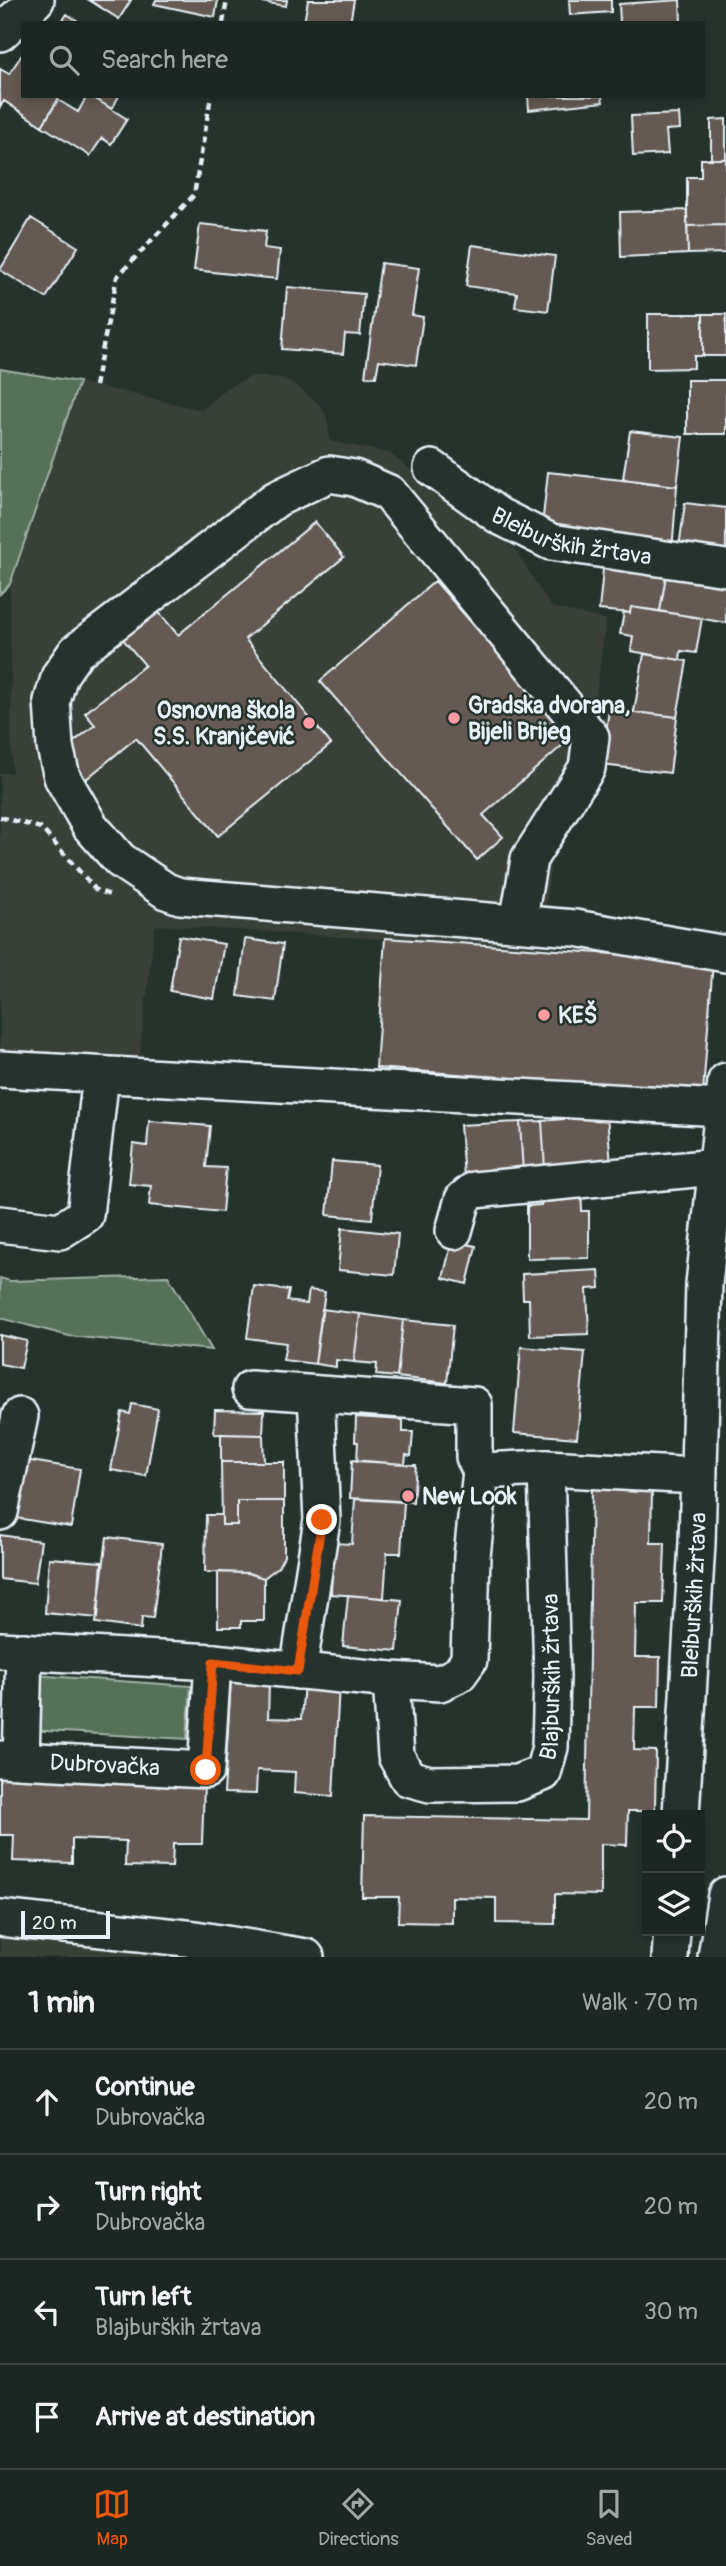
<!DOCTYPE html>
<html lang="en">
<head>
<meta charset="utf-8">
<style>
  :root { --surface:#1c2622; --page:#252e2a; --text:#f1f3f6; --muted:#a0a5a5; --line:#3a4340; --accent:#ea580c }
  body { margin:0; font-family:Pangolin,sans-serif; background:var(--page); color:var(--text) }
  .controls { position:absolute; right:21px; bottom:21px; display:grid; overflow:hidden; border-radius:0px; box-shadow:0 4px 10px #0003 }
  .controls button { width:63px; height:63px; display:grid; place-items:center; padding:0; border:0; border-bottom:2px solid var(--line); background:var(--surface); color:var(--text); font:35px sans-serif }
  .scale { position:absolute; left:21px; bottom:18px; width:89px; box-sizing:border-box; padding-left:7px; border:4px solid #e8f1f8; border-top:0; font-size:19px; line-height:24px; white-space:nowrap; color:#e8f1f8; -webkit-text-stroke:5px #26332d; paint-order:stroke }
  .stop { position:absolute; width:21px; height:21px; margin:-16px; border:5px solid #ea580c; border-radius:50%; background:#fff }
  .stop.end { background:#ea580c; border-color:#fff; box-shadow:0 2px 7px #0008 }
  .list { margin:0; padding:0; list-style:none }
  h2 { display:flex; justify-content:space-between; align-items:center; height:91px; margin:0; padding:0 28px; font-size:30px }
  h2 small { font-size:23px; font-weight:400; color:var(--muted) }
  .list li { display:grid; grid-template-columns:46px 1fr auto; gap:21px; align-items:center; box-sizing:border-box; height:105px; padding:0 28px; border-top:2px solid var(--line) }
  .list b { display:block; font-size:26px; white-space:nowrap }
  .list p { margin:0; font-size:23px; white-space:nowrap; color:var(--muted) }
  .list em { font-size:23px; font-style:normal; color:var(--muted) }
  .icon { flex:none; width:38px; height:38px; fill:none; stroke:currentColor; stroke-width:2; stroke-linecap:round; stroke-linejoin:round }
  .map { position:relative; flex:none; width:726px; height:1957px; overflow:hidden }
  .search { position:absolute; background:var(--surface); box-shadow:0 4px 10px #0003; left:21px; right:21px; top:21px; height:77px; display:flex; align-items:center; gap:18px; box-sizing:border-box; padding:0 24px; border-radius:0px; color:var(--muted); font-size:26px }
  .sheet { height:511px; background:var(--surface) }
  nav { display:flex; justify-content:space-around; align-items:center; box-sizing:border-box; height:98px; border-top:2px solid var(--line); background:var(--surface); font-size:19px; color:var(--muted) }
  nav a { display:grid; justify-items:center; gap:4px }
  nav .on { color:var(--accent) }
  .map>svg:first-child { display:block }
  .built { fill:#393f38 }
  .green { fill:#577158; stroke:#a0b1a8; stroke-width:2 }
  .building { fill:#655a52; stroke:#e8f1f8; stroke-width:2 }
  .lines { fill:none; stroke-linecap:round; stroke-linejoin:round }
  .minor-casing { stroke:#e8f1f8; stroke-width:40 }
  .path { stroke:#e8f1f8; stroke-width:4.5; stroke-dasharray:7 5; stroke-linecap:butt }
  .minor { stroke:#26332d; stroke-width:35 }
  .route { stroke:#ea580c; stroke-width:9 }
  .poi-dot { fill:#ff9aa2; stroke:#26332d; stroke-width:2.5 }
  .labels { text-anchor:middle; stroke-width:5; stroke-linejoin:round; paint-order:stroke }
  .street-label { font-size:23px; fill:#e8f1f8; stroke:#26332d }
  .poi-label { font-size:23px; font-weight:bold; fill:#e8f1f8; stroke:#26332d; text-anchor:start }
</style>
</head>
<body>
<div class="map">
<svg width="726" height="1957" viewBox="0 0 726 1957">
  <rect width="100%" height="100%" fill="#26332d"/>
  <filter id="ink" filterUnits="userSpaceOnUse"><feTurbulence type="fractalNoise" baseFrequency=".0143" numOctaves="2"/><feDisplacementMap in="SourceGraphic" scale="14" xChannelSelector="R" yChannelSelector="G"/><feConvolveMatrix kernelMatrix="1 2 1 2 8 2 1 2 1" color-interpolation-filters="sRGB"/></filter>
  <g filter="url(#ink)">
    <path class="built" d="M253 376 281 378 295 385 320 405 327 418 330 441 389 453 515 549 551 607 606 620 593 717H608L602 780 584 799 563 827 551 857 542 949 155 925 138 1068 0 1060V773H12L10 584 79 382 202 410 226 388Z
      M0 1918 306 1957H0Z"/>
    <path class="green" d="M0 369 79 382 10 584 0 594Z
      M168 1276 212 1350 69 1336 0 1318V1278L10 1281Z
      M32 1675 191 1686 187 1739 29 1730Z"/>
    <path class="building" d="M89 0H131L119 19Z
      M156 0H218L215 17 154 4Z
      M250 0H287L286 6Z
      M308 0H354L350 23H304Z
      M569 0H611V12L570 15Z
      M680 0 681 23H620L619 4Z
      M67 14 81 23H61Z
      M23 53V96H60L42 126 4 101 0 107V69L9 74Z
      M87 96H91L127 119 111 144 102 138 90 156 42 126 58 100 78 112Z
      M91 96H119L112 109Z
      M528 96H602L603 102 529 110Z
      M679 114 680 129 666 130 668 154 633 156 631 116Z
      M726 119V159H711V120Z
      M701 159H726V225L687 226V177H701Z
      M687 210 688 254 621 257 620 212Z
      M31 218 78 247 46 298 0 270Z
      M200 224 266 231 264 248 280 250 277 279 194 270Z
      M726 225V253L688 254 687 226Z
      M472 245 555 256 548 311 515 307 517 293 466 286Z
      M381 263 419 268 412 315 423 317 416 365 379 360 376 377 365 376Z
      M287 287 364 294 360 335 345 334 343 354 282 349Z
      M648 314H703V356H694V368L648 369Z
      M703 314H726V356H703Z
      M687 380H726V434H687Z
      M630 431 683 437 677 486 623 479Z
      M548 472 677 486 672 552 542 526Z
      M685 503 726 508V554L679 548Z
      M315 522 344 557 245 639 331 744 218 836 136 738 85 780 62 751 95 725 85 713 145 665 121 637 156 609 178 635Z
      M604 560 668 564 660 611 631 607 630 613 599 610Z
      M668 564 726 581V623L660 611Z
      M435 581 572 737 483 815 503 837 477 860 320 681Z
      M631 607 702 618 696 653 681 651 680 660 631 651 633 636 620 634 624 612 630 613Z
      M644 654 687 661 677 717 634 712Z
      M609 709 677 717 670 773 602 765Z
      M179 936 224 944 214 999 170 991Z
      M385 938 713 961 703 1092 376 1068Z
      M245 939 283 944 275 1001 238 996Z
      M607 1115 611 1164 545 1169 542 1121Z
      M149 1121 210 1126 206 1167 226 1168 222 1212 149 1205 151 1186 129 1184 133 1144 147 1146Z
      M542 1121 545 1169 523 1174 520 1122Z
      M520 1122 523 1174 464 1178 460 1125Z
      M332 1161 377 1165 372 1219 327 1215Z
      M541 1187H581L582 1211H589V1258L527 1259V1206L541 1205Z
      M342 1228 398 1234 394 1275 338 1270Z
      M452 1241 476 1246 467 1284 443 1278Z
      M599 1270 600 1288 587 1289 589 1334 530 1336 529 1299H523L522 1274Z
      M254 1286 289 1290 287 1301 307 1304 309 1290 325 1292 315 1364 283 1360 286 1343 247 1338Z
      M322 1309 360 1314 354 1362 336 1360V1367L315 1364Z
      M360 1314 403 1320 397 1377 376 1375 377 1364 354 1362Z
      M403 1320 453 1325 447 1383 397 1377Z
      M0 1335 27 1341 21 1368 0 1364Z
      M521 1347 585 1352 577 1438 514 1433Z
      M132 1404 158 1409 146 1476 111 1470 122 1412 130 1414Z
      M215 1410 264 1411 263 1435 214 1434Z
      M356 1417 403 1420V1432H413L411 1456 406 1455 405 1464 357 1461 358 1442H355Z
      M221 1434 263 1435 264 1462H221Z
      M19 1459 80 1469 71 1527 10 1517Z
      M352 1460 416 1465 413 1502 350 1498Z
      M221 1462H284V1501H237V1525H222Z
      M592 1486 652 1487 651 1543H665L663 1603H636L635 1657H660L659 1707H635L634 1750 656 1751 655 1811H628L627 1845 601 1844V1895L555 1894V1924L496 1923V1898L452 1897V1923L398 1922 399 1897H362L364 1816 586 1820Z
      M355 1499 404 1502 401 1553H387L384 1598 331 1594 333 1543 352 1544Z
      M237 1501H284V1556L278 1567 264 1578 248 1573 205 1572 206 1515H222V1525H237Z
      M0 1535 41 1541 35 1583 0 1579Z
      M107 1537 162 1544 153 1618 142 1617 141 1629 96 1623Z
      M49 1558 102 1562 98 1618 45 1613Z
      M218 1572 248 1573 264 1578V1621H241V1627H218Z
      M348 1595 402 1600 397 1651 343 1646Z
      M231 1681 269 1683 268 1718 301 1719 304 1683 339 1685 333 1796 294 1793 295 1772 257 1770 256 1794 224 1793Z
      M0 1777 204 1784 202 1844H173L172 1867 125 1866 126 1841 72 1839V1863L13 1861 14 1835H0Z"/>
    <g class="lines">
      <g class="minor-casing">
        <g id="minor">
          <path d="M0 33 36 0"/>
          <path id="s1" d="M432 468 499 516 551 542 726 568"/>
          <path d="M518 923 529 859 587 768 591 737 389 493 354 478 329 474 276 499 76 652 60 675 52 701 55 747 62 777 90 826 120 860 166 891 180 896 575 928 726 954"/>
          <path d="M0 1069 722 1108"/>
          <path d="M0 1224 60 1231 85 1215 101 1075"/>
          <path d="M454 1231 463 1199 474 1190 716 1167"/>
          <path d="M250 1389 474 1405V1457L481 1471"/>
          <path d="M0 1512 20 1416"/>
          <path d="M0 1650 213 1662 391 1680 440 1683 459 1674 469 1660 472 1556 481 1471 546 1468 698 1476"/>
          <path d="M298 1671 322 1520 316 1394"/>
          <path id="s2" d="M391 1680 396 1756 408 1778 430 1784 517 1783 543 1773 550 1747 552 1676 546 1468"/>
          <path id="s3" d="M0 1759 206 1770 213 1662"/>
          <path d="M21 1760 24 1651"/>
          <path id="s4" d="M681 1815 697 1543 704 1284 726 1081"/>
          <path d="M0 1918 195 1939 306 1957"/>
          <path d="M670 1957 672 1931"/>
          <path d="M716 1957 726 1895"/>
        </g>
      </g>
      <path class="path" d="M223 23 227 0
        M95 386 117 277 194 195 211 96
        M0 817 41 828 96 890 110 895"/>
      <use href="#minor" class="minor"/>
    </g>
  </g>
  <g class="lines" filter="url(#ink)">
    <path class="route" d="M206 1770 213 1662 298 1671 322 1520"/>
  </g>
  <g class="poi-dot">
    <circle cx="454" cy="718" r="7"/>
    <circle cx="309" cy="723" r="7"/>
    <circle cx="544" cy="1015" r="7"/>
    <circle cx="408" cy="1496" r="7"/>
  </g>
  <g class="labels">
    <g class="street-label">
      <text dy="8" stroke="none"><textPath href="#s1" startOffset="159">Bleiburških žrtava</textPath></text>
      <text dy="8" stroke="none"><textPath href="#s4" startOffset="220">Bleiburških žrtava</textPath></text>
      <text dy="8" stroke="none"><textPath href="#s2" startOffset="336">Blajburških žrtava</textPath></text>
      <text dy="8" stroke="none"><textPath href="#s3" startOffset="105">Dubrovačka</textPath></text>
    </g>
    <g class="poi-label">
      <text x="468" y="713">Gradska dvorana,<tspan x="468" dy="26">Bijeli Brijeg</tspan></text>
      <text x="295" y="718" text-anchor="end">Osnovna škola<tspan x="295" dy="26">S.S. Kranjčević</tspan></text>
      <text x="558" y="1023">KEŠ</text>
      <text x="422" y="1504">New Look</text>
    </g>
  </g>
</svg>
<div class="controls">
<button><svg class="icon" aria-label="locate" viewBox="0 0 24 24"><circle cx="12" cy="12" r="6"/><path d="M12 2v4M12 18v4M2 12h4M18 12h4"/></svg></button>
<button><svg class="icon" aria-label="layers" viewBox="0 0 24 24"><path d="M12 4l9 5-9 5-9-5zM3 14l9 5 9-5"/></svg></button>
</div>
<div class="scale">20 m</div>
<div class="stop" style="left:206px;top:1770px"></div>
<div class="stop end" style="left:322px;top:1520px"></div>
<div class="search"><svg class="icon" aria-label="search" viewBox="0 0 24 24"><circle cx="10" cy="10" r="6"/><path d="M15 15l6 6"/></svg>Search here</div>
</div>
<section class="sheet">
<h2>1 min<small>Walk · 70 m</small></h2>
<ul class="list">
<li><svg class="icon" aria-label="ahead" viewBox="0 0 24 24"><path d="M12 20V5M6 11l6-6 6 6"/></svg><div><b>Continue</b><p>Dubrovačka</p></div><em>20 m</em></li>
<li><svg class="icon" aria-label="right" viewBox="0 0 24 24"><path d="M7 20v-9h11M14 6l5 5-5 5"/></svg><div><b>Turn right</b><p>Dubrovačka</p></div><em>20 m</em></li>
<li><svg class="icon" aria-label="left" viewBox="0 0 24 24"><path d="M17 20v-9H6M10 6l-5 5 5 5"/></svg><div><b>Turn left</b><p>Blajburških žrtava</p></div><em>30 m</em></li>
<li><svg class="icon" aria-label="arrive" viewBox="0 0 24 24"><path d="M6 21V4h12l-3 4 3 4H6"/></svg><div><b>Arrive at destination</b></div></li>
</ul>
</section>
<nav>
<a class="on"><svg class="icon" aria-label="map" viewBox="0 0 24 24"><path d="M3 6l6-2 6 2 6-2v14l-6 2-6-2-6 2zM9 4v14M15 6v14"/></svg>Map</a>
<a><svg class="icon" aria-label="directions" viewBox="0 0 24 24"><path d="M12 3l9 9-9 9-9-9zM9 14v-3h6M13 9l2 2-2 2"/></svg>Directions</a>
<a><svg class="icon" aria-label="saved" viewBox="0 0 24 24"><path d="M7 4h10v16l-5-4-5 4z"/></svg>Saved</a>
</nav>
</body>
</html>
